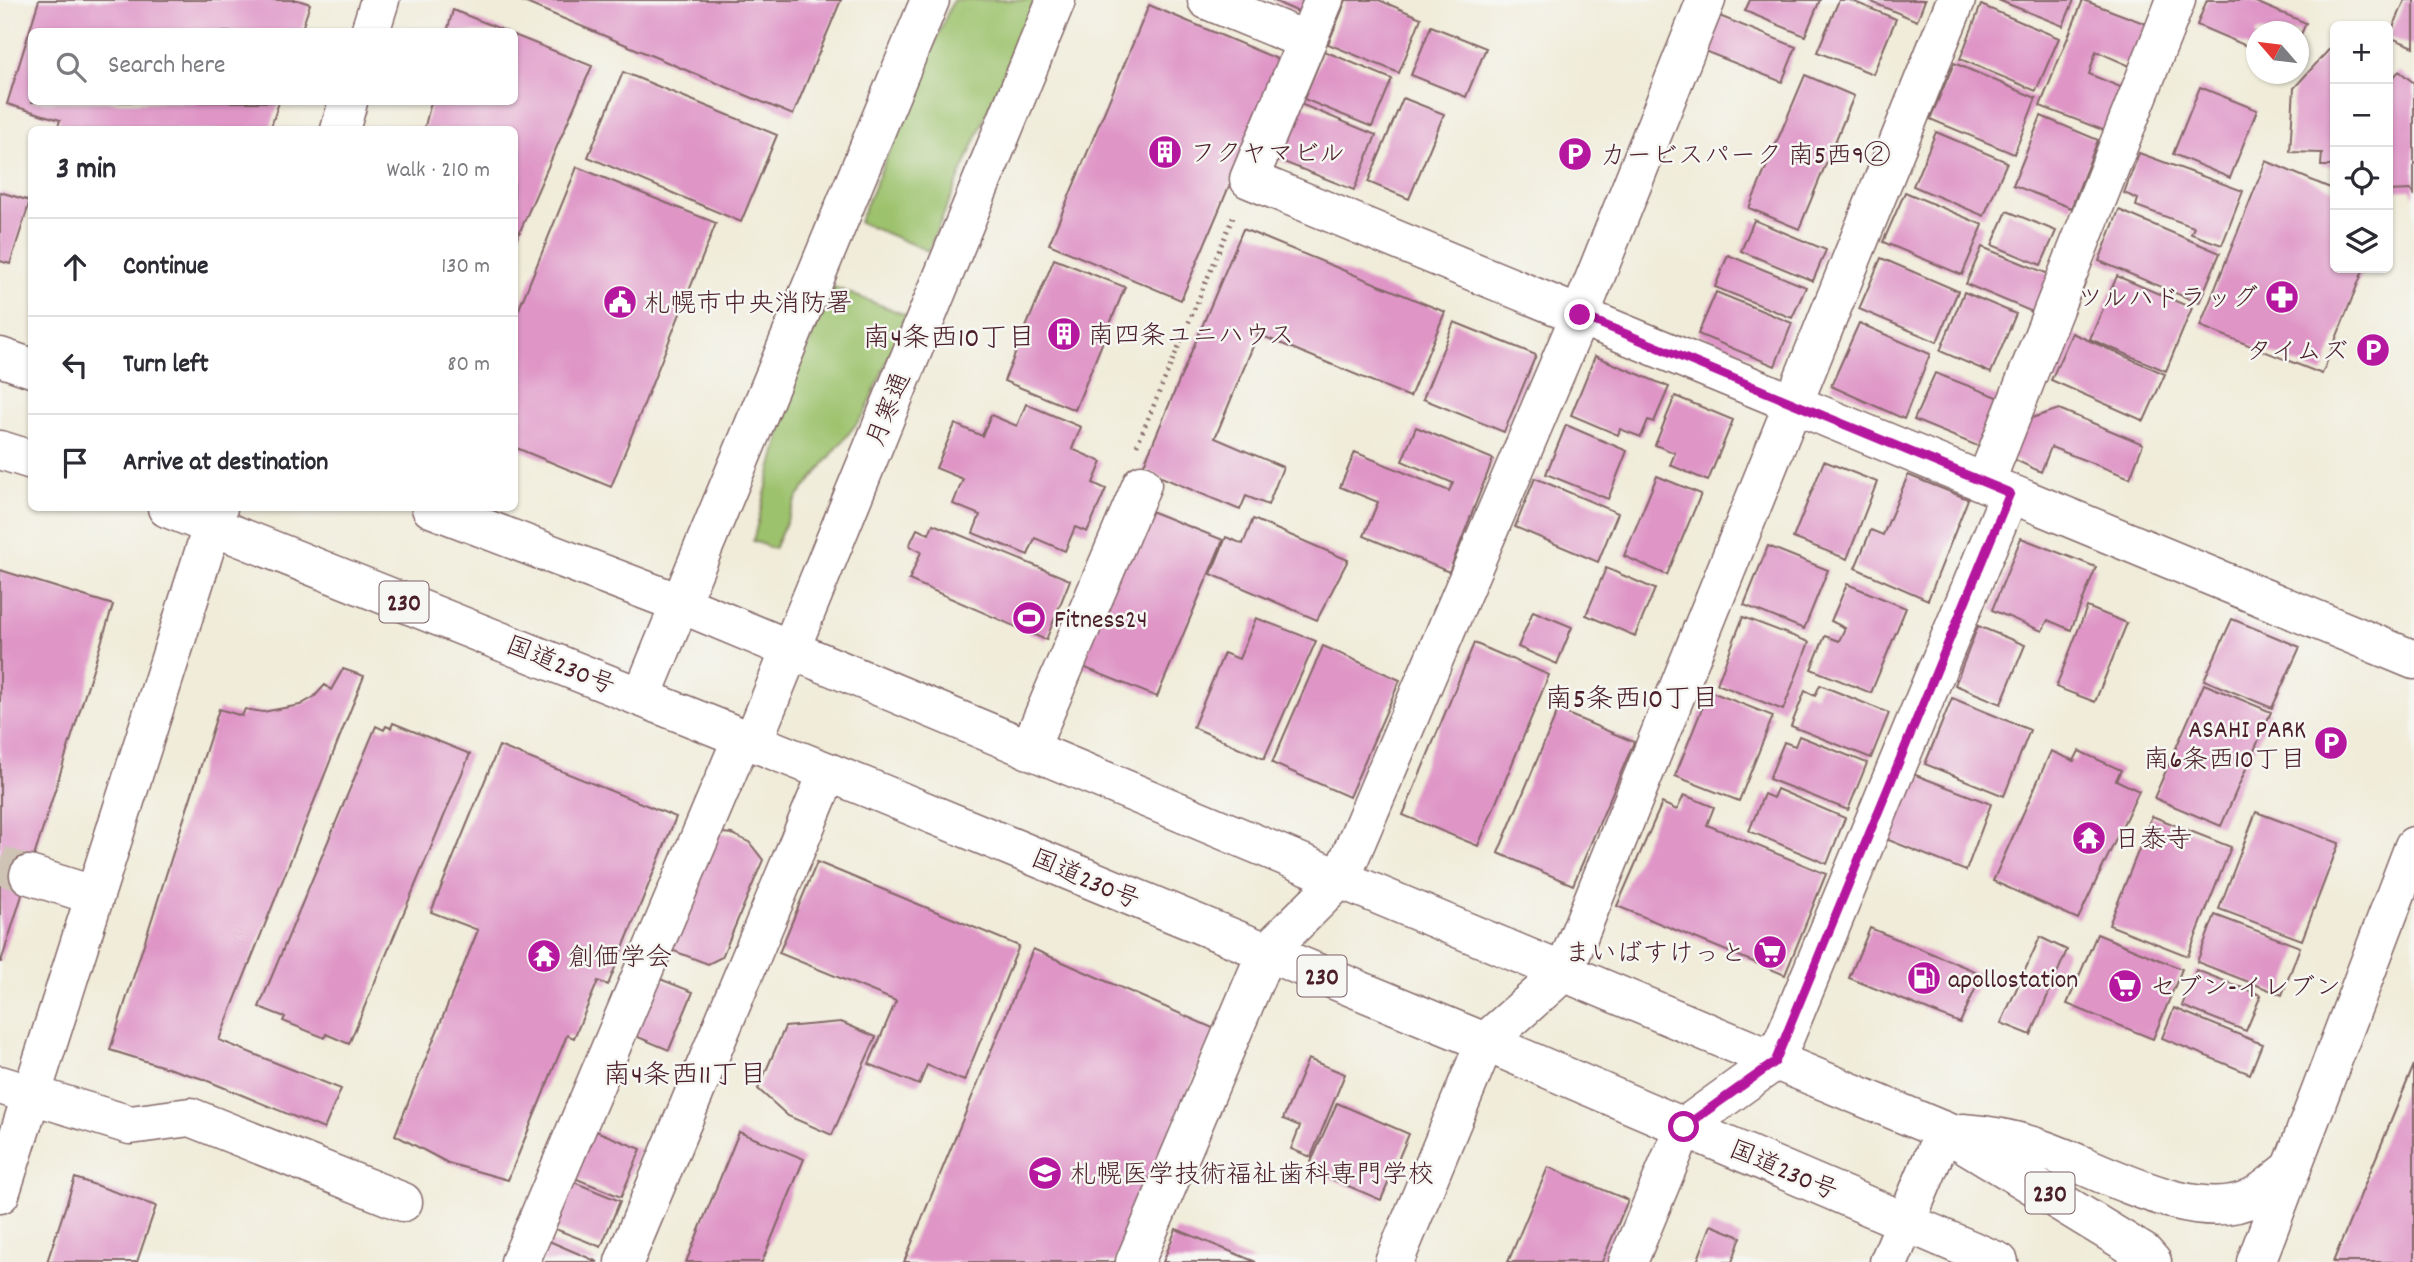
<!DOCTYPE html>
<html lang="en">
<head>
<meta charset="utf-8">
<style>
  :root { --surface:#fff; --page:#f7f7f7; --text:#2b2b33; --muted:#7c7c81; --line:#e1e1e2 }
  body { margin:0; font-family:Dekko,"Klee One",sans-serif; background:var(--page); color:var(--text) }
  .controls { position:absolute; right:21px; top:21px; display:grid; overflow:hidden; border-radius:10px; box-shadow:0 2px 5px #0004 }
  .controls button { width:63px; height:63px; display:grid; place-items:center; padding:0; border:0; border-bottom:2px solid var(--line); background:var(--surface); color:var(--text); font:35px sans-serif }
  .compass { position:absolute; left:2246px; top:21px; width:63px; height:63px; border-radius:50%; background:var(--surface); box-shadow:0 2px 5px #0004; rotate:298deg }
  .stop { position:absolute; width:21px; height:21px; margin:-16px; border:5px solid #b5179e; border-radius:50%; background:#fff }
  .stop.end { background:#b5179e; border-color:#fff; box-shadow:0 2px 7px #0008 }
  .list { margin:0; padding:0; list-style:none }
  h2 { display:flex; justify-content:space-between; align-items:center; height:91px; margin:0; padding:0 28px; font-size:30px }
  h2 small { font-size:23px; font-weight:400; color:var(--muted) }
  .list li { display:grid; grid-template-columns:46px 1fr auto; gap:21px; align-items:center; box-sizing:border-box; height:98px; padding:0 28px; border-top:2px solid var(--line) }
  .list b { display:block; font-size:26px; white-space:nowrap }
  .list em { font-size:23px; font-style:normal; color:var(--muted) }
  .icon { flex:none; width:38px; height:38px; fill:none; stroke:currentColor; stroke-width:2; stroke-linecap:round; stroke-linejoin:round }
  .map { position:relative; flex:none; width:2414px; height:1262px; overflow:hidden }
  .search { position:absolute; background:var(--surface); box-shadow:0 2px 5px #0004; left:28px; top:28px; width:490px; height:77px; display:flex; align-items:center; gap:18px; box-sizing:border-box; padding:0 24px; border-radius:10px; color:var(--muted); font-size:26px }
  .panel { position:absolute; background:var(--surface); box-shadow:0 2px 5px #0004; left:28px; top:126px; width:490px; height:385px; border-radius:10px }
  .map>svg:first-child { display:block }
  .green { fill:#9dc26d; stroke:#74704c; stroke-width:2 }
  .building { fill:#df96c7 }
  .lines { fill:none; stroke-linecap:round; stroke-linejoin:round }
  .minor-tunnel { stroke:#cfc3b6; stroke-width:38; stroke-dasharray:38 19; stroke-linecap:butt }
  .minor-casing { stroke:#846768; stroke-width:41 }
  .highway-casing { stroke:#846768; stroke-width:41 }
  .path { stroke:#846768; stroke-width:4.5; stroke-dasharray:2 5; stroke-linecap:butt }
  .minor { stroke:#fff; stroke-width:38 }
  .highway { stroke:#fff; stroke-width:38 }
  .route { stroke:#b5179e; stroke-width:9 }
  .labels { text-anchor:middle; stroke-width:5; stroke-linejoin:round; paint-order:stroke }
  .shield { fill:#f6f6f2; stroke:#7e6067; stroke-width:2 }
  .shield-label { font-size:24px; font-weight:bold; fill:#4a1f2b }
  .poi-label { font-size:26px; fill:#4a1f2b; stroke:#f6f6f2; text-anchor:start }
  .street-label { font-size:26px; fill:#4a1f2b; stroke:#f6f6f2 }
  .neighbourhood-label { font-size:28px; fill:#4a1f2b; stroke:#f6f6f2 }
</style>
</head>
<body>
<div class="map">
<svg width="2414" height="1262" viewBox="0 0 2414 1262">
  <rect width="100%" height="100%" fill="#f6f6f2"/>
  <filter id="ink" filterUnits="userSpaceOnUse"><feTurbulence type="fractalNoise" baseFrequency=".0143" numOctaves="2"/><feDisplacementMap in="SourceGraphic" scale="14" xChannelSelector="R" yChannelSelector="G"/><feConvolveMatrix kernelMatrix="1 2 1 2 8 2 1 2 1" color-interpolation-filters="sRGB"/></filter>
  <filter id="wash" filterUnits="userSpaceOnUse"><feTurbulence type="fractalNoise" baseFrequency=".00686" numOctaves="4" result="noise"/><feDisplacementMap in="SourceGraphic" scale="28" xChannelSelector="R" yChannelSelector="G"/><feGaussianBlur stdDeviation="1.57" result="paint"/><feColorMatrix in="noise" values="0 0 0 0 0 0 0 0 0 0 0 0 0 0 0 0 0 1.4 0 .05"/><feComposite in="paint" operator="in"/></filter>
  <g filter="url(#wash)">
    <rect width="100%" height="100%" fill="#f0ecd9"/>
    <path class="green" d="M953 0H1035L928 251 859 222Z
      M833 287 906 315 865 413 797 498 774 549 753 541 796 373Z"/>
    <g id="blocks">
      <path class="building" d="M39 0H298L310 4 301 32H32V102H279L270 130H57L60 120 7 104Z
        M519 0H841L793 115Z
        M1272 0H1309L1303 14Z
        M1346 0H1379L1421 18 1399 73 1328 44Z
        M1750 0H1820L1805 36 1745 11Z
        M1839 0H1850L1896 19 1873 74 1817 52Z
        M1867 0H1925L1917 21Z
        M1998 0H2074L2063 26Z
        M2083 0 2149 25 2132 67 2096 51 2089 74 2125 89 2108 132 2040 106Z
        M2207 0H2251L2306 23 2299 39 2298 32H2256V50L2197 25Z
        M2405 0H2414V47L2389 37Z
        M1149 5 1282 61 1181 300 1049 244Z
        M1981 5 2059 38 2036 91 1960 59Z
        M453 10 506 31 505 32H447Z
        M1717 15 1796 47 1782 82 1702 50Z
        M1431 26 1486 48 1466 97 1411 75Z
        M514 35 592 66 514 245V130H424L431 102H514Z
        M2334 44 2335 166H2321L2322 153 2290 152 2294 88Z
        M1324 51 1392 79 1372 127 1304 99Z
        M1954 63 2036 98 2014 154 1930 119Z
        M2399 71 2414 83V197L2411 190 2388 191V77L2391 80Z
        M623 72 777 135 741 222 588 157Z
        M1805 75 1854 96 1799 229 1749 208Z
        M2200 87 2257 110 2230 178 2173 154Z
        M1403 98 1444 114 1409 199 1368 182Z
        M1298 103 1376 135 1354 190 1276 159Z
        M2041 116 2098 140 2071 208 2013 185Z
        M1936 132 2007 162 1984 216 1913 186Z
        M2139 153 2243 191 2222 245 2191 234 2194 227 2136 206 2138 199 2124 193Z
        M2266 161 2335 190V268H2364L2322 374 2200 326Z
        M577 167 716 223 611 487 514 447V321Z
        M0 192 30 201 10 264 0 261Z
        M1905 192 1983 225 1962 275 1883 242Z
        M2119 210 2220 253 2199 303 2099 261Z
        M2007 211 2056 231 2041 265 1992 245Z
        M1754 220 1826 250 1813 281 1741 251Z
        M1243 229 1445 312 1410 397 1258 334 1215 438 1283 467 1268 505 1246 496 1240 510 1142 469Z
        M1982 247 2051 275 2035 313 1966 284Z
        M1728 255 1806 287 1792 318 1715 287Z
        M1881 258 1958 291 1937 342 1859 309Z
        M1054 259 1125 287 1075 410 1004 381Z
        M2117 276 2192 308 2166 371 2090 339Z
        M1716 292 1792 323 1775 366 1698 334Z
        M1964 292 2016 314 1991 373 1940 351Z
        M1454 322 1536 355 1504 432 1423 399Z
        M1859 323 1930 354 1904 419 1831 386Z
        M2072 333 2165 374 2144 421 2051 380Z
        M1595 356 1669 387 1654 422 1648 420 1641 437 1620 429 1618 435 1571 415Z
        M1935 373 2000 398 1980 447 1914 420Z
        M1675 396 1733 420 1708 481 1670 465 1675 453 1655 445Z
        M1026 404 1081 427 1072 449 1102 462 1093 483 1106 489 1087 532 1075 527 1065 551 1035 538 1028 555 973 533 980 515 953 504 963 479 936 468 955 424 982 436 991 415 1017 426Z
        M2059 409 2143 444 2130 478 2051 447 2041 472 2011 458 2026 420Z
        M1566 425 1627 451 1608 499 1546 474Z
        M1416 427 1493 459 1449 572 1364 536 1378 502 1340 487 1355 452 1449 491 1453 483 1402 461Z
        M1824 461 1877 482 1847 559 1793 538Z
        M1908 475 1968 499 1928 600 1855 568 1871 530 1883 535Z
        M1657 476 1701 494 1667 575 1624 556Z
        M1535 478 1618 513 1598 562 1515 527Z
        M1143 508 1223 540 1157 697 1078 665Z
        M1253 519 1348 560 1317 620 1211 574 1226 537 1243 544Z
        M933 524 1070 580 1046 640 909 580 921 552 909 546 917 529 929 534Z
        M2021 538 2096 567 2071 630 2048 620 2042 631 1992 610Z
        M1768 546 1828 570 1804 629 1744 605Z
        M1606 568 1655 589 1635 636 1586 615Z
        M0 570 113 605 1 962H0Z
        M1847 584 1906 608 1871 693 1811 669 1825 636 1839 641 1845 628 1831 621Z
        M2087 607 2127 623 2095 702 2056 687Z
        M1533 611 1572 627 1557 664 1518 647Z
        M1743 617 1809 642 1783 710 1717 684Z
        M1256 618 1316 641 1264 759 1193 727 1224 653 1239 659Z
        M2232 619 2300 647 2272 708 2204 680Z
        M1978 626 2025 645 2001 704 1955 685Z
        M1474 643 1549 675 1478 846 1403 815Z
        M1323 646 1400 680 1349 797 1272 763Z
        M343 669 364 676 219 1040 341 1089 324 1129 203 1079 110 1050 219 709 242 716 245 709 263 712 300 705 314 697 325 685 331 690Z
        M2204 684 2271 712 2221 826 2154 798Z
        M1820 685 1889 713 1871 758 1791 726 1805 691 1815 696Z
        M1709 691 1773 716 1739 801 1675 776Z
        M1952 698 2030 730 2004 796 1925 764Z
        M1558 710 1634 742 1573 885 1498 853Z
        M393 723 470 754 349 1044 326 1034 325 1038 283 1021 285 1017 259 1007 376 726 384 730 386 726 391 728Z
        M1799 736 1867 763 1848 810 1769 779 1784 742 1795 746Z
        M499 746 676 817 608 985 598 981 574 1038 567 1035 508 1180 448 1163 395 1135 478 930 431 912Z
        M2051 751 2074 761 2079 751 2121 770 2116 780 2139 791 2078 919 1993 881Z
        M1913 774 1991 804 1966 871 1886 839Z
        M1777 789 1845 818 1827 864 1749 831 1764 794 1773 798Z
        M1684 795 1714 807 1707 825 1826 874 1785 975 1617 906 1662 803 1677 810Z
        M2256 812 2339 843 2302 940 2219 909Z
        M2152 816 2231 847 2188 956 2109 925Z
        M713 832 732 834 749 842 763 860 722 957 708 964 666 948Z
        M817 862 1019 946 964 1081 927 1065 919 1085 869 1064 896 1001 779 953Z
        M2215 915 2300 947 2282 995 2197 962Z
        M1870 928 1982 974 1960 1023 1849 978Z
        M2097 934 2182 969 2153 1039 2067 1004Z
        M2040 937 2067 950 2031 1035 2001 1023Z
        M1033 949 1215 1029 1115 1262H904Z
        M2196 970 2261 995 2246 1031 2182 1006Z
        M650 975 693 992 669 1050 626 1032Z
        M2174 1008 2262 1044 2250 1074 2162 1038Z
        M841 1022 876 1037 832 1135 788 1116 758 1089 785 1027Z
        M1308 1059 1345 1074 1311 1157 1291 1149 1300 1126 1283 1119Z
        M2414 1065V1262H2333Z
        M1337 1103 1409 1134 1381 1200 1308 1169Z
        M586 1127 641 1149 621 1197 567 1175Z
        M739 1132 804 1159 762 1262H686Z
        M1548 1167 1628 1200 1602 1262H1508Z
        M75 1178 156 1206 137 1262H47Z
        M564 1178 620 1201 601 1247 545 1225Z
        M1711 1225 1741 1237 1732 1262H1697Z
        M1176 1229 1256 1262H1163Z
        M549 1241 598 1262H541Z"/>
    </g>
  </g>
  <g filter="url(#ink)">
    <use href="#blocks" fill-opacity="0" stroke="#846768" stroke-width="2"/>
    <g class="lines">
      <path class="minor-tunnel" d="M0 865 29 875"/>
      <g class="minor-casing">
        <path id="minor" d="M1207 0 1307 41
          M1324 0 1249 179 2414 660
          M370 32 380 0
          M340 130 348 102
          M1985 483 2176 0
          M642 696 930 0
          M753 741 1056 0
          M1029 750 1142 484
          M29 875 93 895
          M0 1085 130 1125 190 1117 403 1202
          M0 1194 218 508
          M520 1262 742 738
          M624 1262 828 772
          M1135 1262 1266 953 1341 878 1580 315 1706 0
          M1394 1262 1485 1042 1564 972 1956 0
          M1628 1262 1684 1127 1775 1061 2010 493
          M1889 1262 1944 1131
          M2256 1262 2414 846"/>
      </g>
      <g class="highway-casing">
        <path id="highway" d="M0 357 32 368
          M0 450 32 460
          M167 508 878 792 1485 1042 1999 1262
          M431 508 679 603 1944 1131 2144 1253 2152 1262
          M1963 1133C1993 1135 2020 1141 2047 1151 2101 1170 2198 1227 2253 1197 2267 1190 2279 1177 2292 1168"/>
      </g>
      <path class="path" d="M1137 445 1234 215"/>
      <use href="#minor" class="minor"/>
      <use href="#highway" class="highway"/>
    </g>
  </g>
  <g class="lines" filter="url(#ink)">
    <path class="route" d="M1580 315 2010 493 1775 1062 1684 1127"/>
  </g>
  <defs>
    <g id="building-disc" transform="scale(1.75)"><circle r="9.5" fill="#b5179e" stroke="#f6f6f2"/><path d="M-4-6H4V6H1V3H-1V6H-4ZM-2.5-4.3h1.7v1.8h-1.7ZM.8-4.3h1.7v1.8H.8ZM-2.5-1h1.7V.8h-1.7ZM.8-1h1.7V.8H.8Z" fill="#fff"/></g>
    <g id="parking-disc" transform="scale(1.75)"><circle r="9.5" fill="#b5179e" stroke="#f6f6f2"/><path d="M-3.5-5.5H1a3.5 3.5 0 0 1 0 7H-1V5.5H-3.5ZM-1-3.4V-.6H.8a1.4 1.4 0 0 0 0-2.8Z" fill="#fff"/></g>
    <g id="pharmacy-disc" transform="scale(1.75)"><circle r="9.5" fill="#b5179e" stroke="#f6f6f2"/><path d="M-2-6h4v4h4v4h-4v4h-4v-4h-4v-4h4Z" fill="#fff"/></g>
    <g id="civic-disc" transform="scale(1.75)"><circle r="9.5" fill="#b5179e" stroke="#f6f6f2"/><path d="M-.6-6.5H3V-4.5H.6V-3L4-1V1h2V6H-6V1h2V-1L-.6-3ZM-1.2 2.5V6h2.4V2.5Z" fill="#fff"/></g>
    <g id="stadium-disc" transform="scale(1.75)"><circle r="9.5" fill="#b5179e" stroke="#f6f6f2"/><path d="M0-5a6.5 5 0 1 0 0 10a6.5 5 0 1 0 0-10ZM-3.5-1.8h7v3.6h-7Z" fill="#fff"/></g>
    <g id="temple-disc" transform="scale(1.75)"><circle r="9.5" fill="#b5179e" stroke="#f6f6f2"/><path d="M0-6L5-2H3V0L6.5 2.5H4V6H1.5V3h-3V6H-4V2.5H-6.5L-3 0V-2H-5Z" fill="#fff"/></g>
    <g id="supermarket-disc" transform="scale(1.75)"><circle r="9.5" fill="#b5179e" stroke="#f6f6f2"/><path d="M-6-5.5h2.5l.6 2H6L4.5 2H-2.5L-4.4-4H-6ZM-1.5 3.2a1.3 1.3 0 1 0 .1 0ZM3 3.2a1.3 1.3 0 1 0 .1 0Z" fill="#fff"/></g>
    <g id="fuel-disc" transform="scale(1.75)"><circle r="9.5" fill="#b5179e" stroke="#f6f6f2"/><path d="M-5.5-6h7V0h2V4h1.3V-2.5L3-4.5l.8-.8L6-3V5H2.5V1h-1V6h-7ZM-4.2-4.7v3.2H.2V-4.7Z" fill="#fff"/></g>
    <g id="university-disc" transform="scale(1.75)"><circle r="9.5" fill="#b5179e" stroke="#f6f6f2"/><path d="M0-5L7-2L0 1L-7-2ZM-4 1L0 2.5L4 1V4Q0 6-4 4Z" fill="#fff"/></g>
  </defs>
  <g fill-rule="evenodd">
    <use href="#building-disc" x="1165" y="152"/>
    <use href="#parking-disc" x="1575" y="154"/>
    <use href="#pharmacy-disc" x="2282" y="297"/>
    <use href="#civic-disc" x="620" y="302"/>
    <use href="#building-disc" x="1064" y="334"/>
    <use href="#parking-disc" x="2373" y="350"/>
    <use href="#stadium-disc" x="1029" y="618"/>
    <use href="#parking-disc" x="2331" y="743"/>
    <use href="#temple-disc" x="2089" y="838"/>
    <use href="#supermarket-disc" x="1770" y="952"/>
    <use href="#temple-disc" x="544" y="956"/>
    <use href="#fuel-disc" x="1924" y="978"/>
    <use href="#supermarket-disc" x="2125" y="986"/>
    <use href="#university-disc" x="1045" y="1173"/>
  </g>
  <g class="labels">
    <g class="shield">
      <rect x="379.5" y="581.5" width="49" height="41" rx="5"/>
      <rect x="1297.5" y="955.5" width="49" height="41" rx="5"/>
      <rect x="2025.5" y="1172.5" width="49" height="41" rx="5"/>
    </g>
    <g class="shield-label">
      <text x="404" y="610">230</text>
      <text x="1322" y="984">230</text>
      <text x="2050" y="1201">230</text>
    </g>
    <g class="poi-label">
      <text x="1190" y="161">フクヤマビル</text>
      <text x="1600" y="163">カービスパーク 南5西9②</text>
      <text x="2258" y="306" text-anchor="end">ツルハドラッグ</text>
      <text x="644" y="311">札幌市中央消防署</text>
      <text x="1088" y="343">南四条ユニハウス</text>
      <text x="2348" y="359" text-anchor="end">タイムズ</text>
      <text x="1054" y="627">Fitness24</text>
      <text x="2306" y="737" text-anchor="end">ASAHI PARK<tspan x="2306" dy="30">南6条西10丁目</tspan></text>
      <text x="2114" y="847">日泰寺</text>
      <text x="1746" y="961" text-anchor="end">まいばすけっと</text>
      <text x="568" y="965">創価学会</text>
      <text x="1948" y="987">apollostation</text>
      <text x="2150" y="995">セブン-イレブン</text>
      <text x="1070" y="1182">札幌医学技術福祉歯科専門学校</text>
    </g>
    <g class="street-label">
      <text transform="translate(887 409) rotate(-68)" y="9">月寒通</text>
      <text transform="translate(561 664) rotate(22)" y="9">国道230号</text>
      <text transform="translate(1086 878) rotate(23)" y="9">国道230号</text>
      <text transform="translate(1784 1169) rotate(23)" y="9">国道230号</text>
    </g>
    <g class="neighbourhood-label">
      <text x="949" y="346">南4条西10丁目</text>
      <text x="1632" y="707">南5条西10丁目</text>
      <text x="685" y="1083">南4条西11丁目</text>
    </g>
  </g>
</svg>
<div class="controls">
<button>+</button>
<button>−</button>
<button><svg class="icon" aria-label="locate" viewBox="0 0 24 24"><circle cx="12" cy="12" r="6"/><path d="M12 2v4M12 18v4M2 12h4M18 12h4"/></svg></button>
<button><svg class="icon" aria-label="layers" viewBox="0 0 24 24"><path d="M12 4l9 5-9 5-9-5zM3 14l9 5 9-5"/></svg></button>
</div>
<svg class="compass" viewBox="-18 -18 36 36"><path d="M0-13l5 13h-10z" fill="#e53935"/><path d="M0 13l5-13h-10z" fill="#7c7c81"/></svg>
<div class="stop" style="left:1684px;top:1127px"></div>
<div class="stop end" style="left:1580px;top:315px"></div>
<div class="search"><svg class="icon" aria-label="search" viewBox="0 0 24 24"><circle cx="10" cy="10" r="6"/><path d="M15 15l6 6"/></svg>Search here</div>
<section class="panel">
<h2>3 min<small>Walk · 210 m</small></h2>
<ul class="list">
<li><svg class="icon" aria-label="ahead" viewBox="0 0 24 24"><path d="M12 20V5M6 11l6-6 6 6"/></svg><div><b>Continue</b></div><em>130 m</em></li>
<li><svg class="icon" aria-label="left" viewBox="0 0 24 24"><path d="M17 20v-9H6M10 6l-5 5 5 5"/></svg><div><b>Turn left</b></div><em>80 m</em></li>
<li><svg class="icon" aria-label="arrive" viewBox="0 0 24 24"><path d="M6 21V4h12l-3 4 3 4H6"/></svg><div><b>Arrive at destination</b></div></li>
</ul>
</section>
</div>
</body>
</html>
